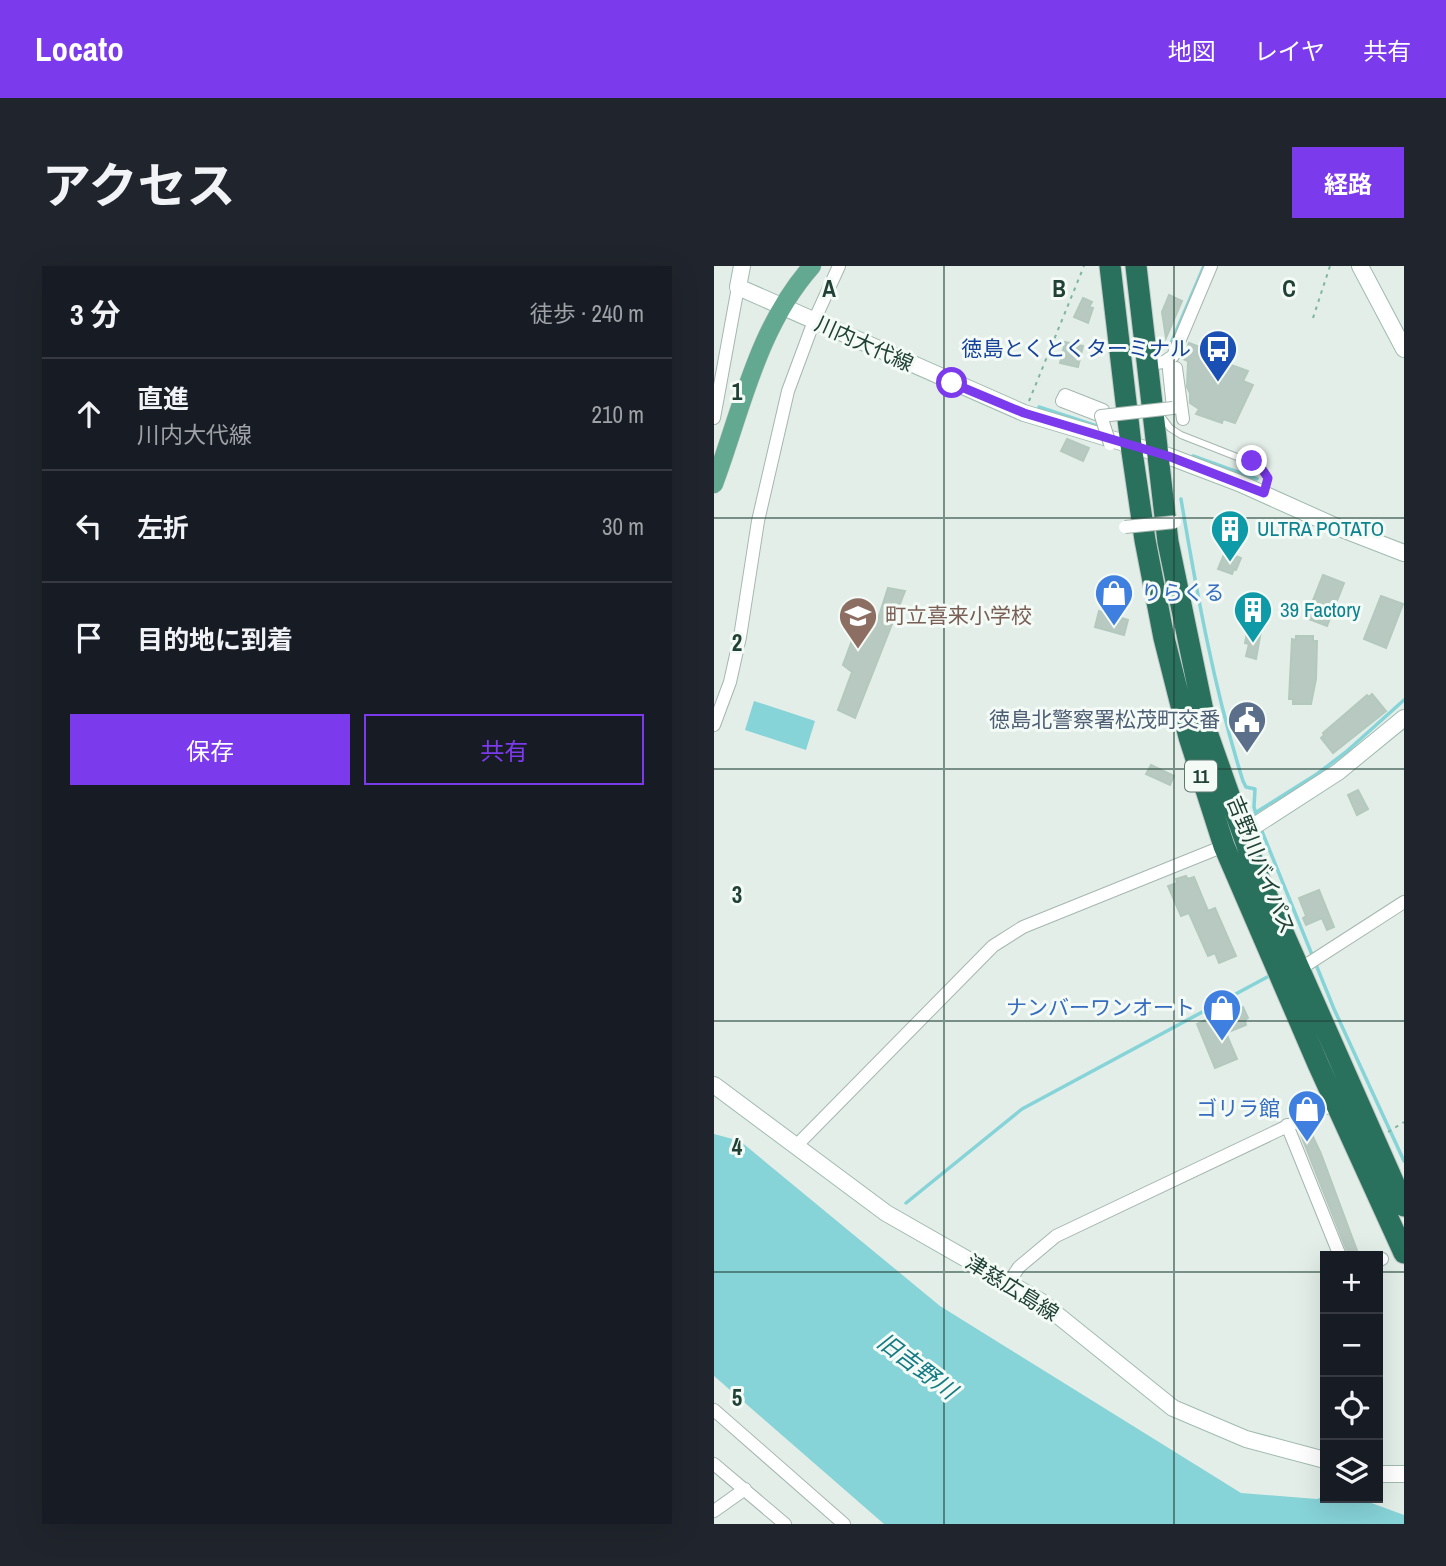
<!DOCTYPE html>
<html lang="ja">
<head>
<meta charset="utf-8">
<style>
  :root { --surface:#171b24; --page:#20242c; --text:#f1f3f6; --muted:#9ea1a6; --line:#363941; --accent:#7c3aed }
  body { margin:0; font-family:"Archivo Narrow","Noto Sans JP",sans-serif; background:var(--page); color:var(--text) }
  .controls { position:absolute; right:21px; bottom:21px; display:grid; overflow:hidden; border-radius:0px; box-shadow:0 7px 28px #0002 }
  .controls button { width:63px; height:63px; display:grid; place-items:center; padding:0; border:0; border-bottom:2px solid var(--line); background:var(--surface); color:var(--text); font:35px sans-serif }
  .stop { position:absolute; width:21px; height:21px; margin:-16px; border:5px solid #7c3aed; border-radius:50%; background:#fff }
  .stop.end { background:#7c3aed; border-color:#fff; box-shadow:0 2px 7px #0008 }
  .list { margin:0; padding:0; list-style:none }
  h2 { display:flex; justify-content:space-between; align-items:center; height:91px; margin:0; padding:0 28px; font-size:30px }
  h2 small { font-size:23px; font-weight:400; color:var(--muted) }
  .list li { display:grid; grid-template-columns:46px 1fr auto; gap:21px; align-items:center; box-sizing:border-box; height:112px; padding:0 28px; border-top:2px solid var(--line) }
  .list b { display:block; font-size:26px; white-space:nowrap }
  .list p { margin:0; font-size:23px; white-space:nowrap; color:var(--muted) }
  .list em { font-size:23px; font-style:normal; color:var(--muted) }
  .actions { display:flex; gap:14px; padding:21px 28px }
  .actions a { flex:1; padding:16px 0; border:2px solid var(--accent); border-radius:0px; text-align:center; font-size:24px; color:var(--accent) }
  .actions .main { background:var(--accent); color:#fff }
  .icon { flex:none; width:38px; height:38px; fill:none; stroke:currentColor; stroke-width:2; stroke-linecap:round; stroke-linejoin:round }
  .map { position:relative; flex:none; width:690px; height:1258px; overflow:hidden; border-radius:0px }
  header { display:flex; align-items:center; gap:42px; box-sizing:border-box; height:98px; padding:0 35px; background:var(--accent); color:#fff }
  header strong { font-size:33px }
  nav { display:flex; gap:38px; margin-inline-start:auto; font-size:24px }
  .intro { display:flex; align-items:center; justify-content:space-between; box-sizing:border-box; height:168px; padding:0 42px }
  h1 { margin:0; font-size:49px }
  .button { padding:18px 32px; border-radius:0px; background:var(--accent); color:#fff; font-size:24px; font-weight:700 }
  main { display:flex; gap:42px; padding:0 42px }
  aside { flex:1; background:var(--surface); border-radius:0px; box-shadow:0 7px 28px #0002 }
  .map>svg:first-child { display:block }
  .water { fill:#86d3d8 }
  .lines { fill:none; stroke-linecap:round; stroke-linejoin:round }
  .stream { stroke:#86d3d8; stroke-width:3.5 }
  .building { fill:#b8c9c1; stroke:#b4c9be; stroke-width:2 }
  .lane-casing { stroke:#a5b7af; stroke-width:8 }
  .street-casing { stroke:#a5b7af; stroke-width:14 }
  .secondary-casing { stroke:#a0bbaf; stroke-width:18 }
  .primary-casing { stroke:#c1cac7; stroke-width:19 }
  .highway-casing { stroke:#c1cac7; stroke-width:23 }
  .path { stroke:#80b5a0; stroke-width:2; stroke-dasharray:3.5 5; stroke-linecap:butt }
  .lane { stroke:#fff; stroke-width:6 }
  .street { stroke:#fff; stroke-width:12 }
  .secondary { stroke:#fff; stroke-width:16 }
  .primary { stroke:#63a890; stroke-width:18 }
  .highway { stroke:#29715c; stroke-width:21 }
  .street-bridge-casing { stroke:#a5b7af; stroke-width:14; stroke-linecap:butt }
  .street-bridge { stroke:#fff; stroke-width:12 }
  .route { stroke:#7c3aed; stroke-width:9 }
  .grid { fill:none; stroke:#204236; stroke-width:2; stroke-opacity:0.55 }
  .labels { text-anchor:middle; stroke-width:6; stroke-linejoin:round; paint-order:stroke }
  .shield { fill:#f4faf6; stroke:#607970; stroke-width:2 }
  .shield-label { font-size:19px; font-weight:bold; fill:#204236 }
  .street-label { font-size:21px; fill:#204236; stroke:#f4faf6 }
  .transit-label { font-size:21px; fill:#164399; stroke:#f4faf6; text-anchor:end }
  .culture-label { font-size:21px; fill:#0d838f; stroke:#f4faf6; text-anchor:start }
  .shop-label { font-size:21px; fill:#366cbe; stroke:#f4faf6; text-anchor:end }
  .education-label { font-size:21px; fill:#785e54; stroke:#f4faf6; text-anchor:start }
  .service-label { font-size:21px; fill:#4e5e75; stroke:#f4faf6; text-anchor:end }
  .water-label { font-size:23px; font-style:italic; fill:#147b84; stroke:#f4faf6 }
  .grid-label { font-size:23px; text-anchor:middle; font-weight:bold; fill:#204236; stroke:#f4faf6; stroke-width:6; stroke-linejoin:round; paint-order:stroke }
</style>
</head>
<body>
<header>
<strong>Locato</strong>
<nav><a>地図</a><a>レイヤ</a><a>共有</a></nav>
</header>
<div class="intro"><h1>アクセス</h1><a class="button">経路</a></div>
<main>
<aside>
<h2>3 分<small>徒歩 · 240 m</small></h2>
<ul class="list">
<li><svg class="icon" aria-label="ahead" viewBox="0 0 24 24"><path d="M12 20V5M6 11l6-6 6 6"/></svg><div><b>直進</b><p>川内大代線</p></div><em>210 m</em></li>
<li><svg class="icon" aria-label="left" viewBox="0 0 24 24"><path d="M17 20v-9H6M10 6l-5 5 5 5"/></svg><div><b>左折</b></div><em>30 m</em></li>
<li><svg class="icon" aria-label="arrive" viewBox="0 0 24 24"><path d="M6 21V4h12l-3 4 3 4H6"/></svg><div><b>目的地に到着</b></div></li>
</ul>
<div class="actions"><a class="main">保存</a><a>共有</a></div>
</aside>
<div class="map">
<svg width="690" height="1258" viewBox="0 0 690 1258">
  <rect width="100%" height="100%" fill="#e3eee8"/>
  <path class="water" d="M40 435 101 455 92 484 31 464Z
    M0 868 26 875 226 1040 527 1227 603 1233 611 1230V1232H644L690 1249V1258H170L0 1110Z"/>
  <g class="lines">
    <path class="stream" d="M455 82 490 0
      M325 141 386 161
      M479 190 543 213
      M467 233C483 328 500 423 529 515L532 521 541 523 540 541 542 548
      M543 552 541 547 603 508 632 486 690 434
      M547 563 620 743 690 895
      M192 937 308 843 557 709"/>
  </g>
  <path class="building" d="M455 29 468 35 452 72 448 46Z
    M369 32 378 36 375 41 379 42 374 57 360 51Z
    M351 76 369 80 364 101 346 97Z
    M475 77 499 86 498 92 534 105 529 115 539 119 521 157 509 153 508 157 482 148 485 143 476 137V127L473 121 474 95 469 93Z
    M353 173 375 182 369 195 347 185Z
    M511 286 527 292 522 304 520 303 518 308 504 303Z
    M609 309 630 317 613 360 592 352Z
    M174 322 191 325 141 452 124 444 138 406 129 399 140 369 150 371 155 354 163 356Z
    M667 330 689 338 672 382 650 373Z
    M385 345 414 354 410 369 381 361Z
    M534 362 547 365 542 393 532 390 535 378 531 377Z
    M582 370H599V375H603L602 413 597 438H579V433H575L578 373 582 374Z
    M658 428 672 445 619 487 607 472 610 469 609 467 653 429 655 431Z
    M437 499 460 510 456 519 432 508Z
    M644 524 654 543 643 549 634 529Z
    M472 610 474 613 480 611 494 645 501 642 522 690 505 697 501 687 494 690 475 647 467 650 454 620 463 617 462 613Z
    M605 624 620 661 613 664 608 652 592 659 589 652 592 650 585 632Z
    M523 739 524 743 529 741 534 752 531 754 532 759 512 767 523 793 501 802 483 758Z
    M594 860 607 888 645 990H635L585 864Z"/>
  <g class="lines">
    <g class="lane-casing">
      <path id="lane" d="M447 150 456 162 467 169 546 200 554 212 550 227"/>
    </g>
    <g class="street-casing">
      <path id="street" d="M433 98 450 96 459 90 497 0
        M459 142 455 104 462 102 469 153
        M387 150 348 135 351 129 389 144
        M0 152 24 21
        M0 459 16 416 26 371 44 255 74 125 100 55 125 0
        M586 703 690 636
        M573 859 626 990
        M83 879 279 680 309 661 510 580
        M664 995 668 993
        M295 1016 305 1001 342 970 622 837
        M0 1144 130 1258
        M0 1198 71 1258
        M0 1245 31 1223"/>
    </g>
    <g class="secondary-casing">
      <path id="secondary" d="M28 0 24 21 310 147 454 190 525 217 623 261 690 287
        M646 0 690 83
        M528 568 624 506 690 452
        M0 819 172 947 326 1035 459 1142 532 1173 611 1194
        M664 1208H690"/>
    </g>
    <g class="primary-casing">
      <path id="primary" d="M0 218C28 143 43 62 98 0"/>
    </g>
    <g class="highway-casing">
      <path id="highway" d="M396 0 417 179 431 274 450 372 475 471 510 580 604 798 690 987
        M422 0 454 276 494 469 542 605 690 940"/>
    </g>
    <path class="path" d="M599 52 616 0
      M315 135 370 0
      M674 866 690 856"/>
    <use href="#lane" class="lane"/>
    <use href="#street" class="street"/>
    <use href="#secondary" class="secondary"/>
    <use href="#primary" class="primary"/>
    <use href="#highway" class="highway"/>
    <g class="street-bridge-casing">
      <path id="street-bridge" d="M396 178 387 150 459 142
        M411 261 461 256"/>
    </g>
    <use href="#street-bridge" class="street-bridge"/>
  </g>
  <g class="lines">
    <path class="route" d="M238 117 310 147 454 190 550 227 554 212 546 200 538 195"/>
  </g>
  <path class="grid" d="M230 0V1258M460 0V1258M0 252H690M0 503H690M0 755H690M0 1006H611M664 1006H690"/>
  <defs>
    <g id="bus-pin" transform="scale(2.0125)"><path d="M0 17L-7.5 6A9.5 9.5 0 1 1 7.5 6Z" fill="#1a4fb4" stroke="#f4faf6"/><path d="M-5-6H5V4H4V6H2V4H-2V6H-4V4H-5ZM-3.5-4V0h7V-4ZM-3.5 1.2v1.5H-2V1.2ZM2 1.2v1.5H3.5V1.2Z" fill="#fff"/></g>
    <g id="building-pin" transform="scale(2.0125)"><path d="M0 17L-7.5 6A9.5 9.5 0 1 1 7.5 6Z" fill="#0f9aa8" stroke="#f4faf6"/><path d="M-4-6H4V6H1V3H-1V6H-4ZM-2.5-4.3h1.7v1.8h-1.7ZM.8-4.3h1.7v1.8H.8ZM-2.5-1h1.7V.8h-1.7ZM.8-1h1.7V.8H.8Z" fill="#fff"/></g>
    <g id="shop-pin" transform="scale(2.0125)"><path d="M0 17L-7.5 6A9.5 9.5 0 1 1 7.5 6Z" fill="#3f7fe0" stroke="#f4faf6"/><path d="M-5-2.5h2.3a2.7 3.5 0 0 1 5.4 0H5L5.5 6h-11ZM-1.5-2.5h3a1.5 2.3 0 0 0-3 0Z" fill="#fff"/></g>
    <g id="school-pin" transform="scale(2.0125)"><path d="M0 17L-7.5 6A9.5 9.5 0 1 1 7.5 6Z" fill="#8d6e63" stroke="#f4faf6"/><path d="M0-5L7-2L0 1L-7-2ZM-4 1L0 2.5L4 1V4Q0 6-4 4Z" fill="#fff"/></g>
    <g id="civic-pin" transform="scale(2.0125)"><path d="M0 17L-7.5 6A9.5 9.5 0 1 1 7.5 6Z" fill="#5c6f8a" stroke="#f4faf6"/><path d="M-.6-6.5H3V-4.5H.6V-3L4-1V1h2V6H-6V1h2V-1L-.6-3ZM-1.2 2.5V6h2.4V2.5Z" fill="#fff"/></g>
  </defs>
  <g fill-rule="evenodd">
    <use href="#bus-pin" x="504" y="83"/>
    <use href="#building-pin" x="516" y="263"/>
    <use href="#shop-pin" x="400" y="327"/>
    <use href="#building-pin" x="539" y="344"/>
    <use href="#school-pin" x="144" y="350"/>
    <use href="#civic-pin" x="533" y="454"/>
    <use href="#shop-pin" x="508" y="742"/>
    <use href="#shop-pin" x="593" y="843"/>
  </g>
  <g class="labels">
    <rect class="shield" x="471" y="494.5" width="32" height="31" rx="5"/>
    <g class="shield-label">
      <text x="487" y="517">11</text>
    </g>
    <g class="street-label">
      <text transform="translate(150 78) rotate(24)" y="7">川内大代線</text>
      <text transform="translate(547 599) rotate(68)" y="7">吉野川バイパス</text>
      <text transform="translate(298 1022) rotate(32)" y="7">津慈広島線</text>
    </g>
    <g class="transit-label">
      <text x="477" y="90">徳島とくとくターミナル</text>
    </g>
    <g class="culture-label">
      <text x="543" y="270">ULTRA POTATO</text>
      <text x="566" y="351">39 Factory</text>
    </g>
    <g class="shop-label">
      <text x="427" y="334" text-anchor="start">りらくる</text>
      <text x="481" y="749">ナンバーワンオート</text>
      <text x="566" y="850">ゴリラ館</text>
    </g>
    <g class="education-label">
      <text x="171" y="357">町立喜来小学校</text>
    </g>
    <g class="service-label">
      <text x="506" y="461">徳島北警察署松茂町交番</text>
    </g>
    <g class="water-label">
      <text transform="translate(203 1100) rotate(37)" y="8">旧吉野川</text>
    </g>
  </g>
  <g class="grid-label">
    <text x="115" y="31">A</text>
    <text x="345" y="31">B</text>
    <text x="575" y="31">C</text>
    <text x="23" y="134">1</text>
    <text x="23" y="385">2</text>
    <text x="23" y="637">3</text>
    <text x="23" y="889">4</text>
    <text x="23" y="1140">5</text>
  </g>
</svg>
<div class="controls">
<button>+</button>
<button>−</button>
<button><svg class="icon" aria-label="locate" viewBox="0 0 24 24"><circle cx="12" cy="12" r="6"/><path d="M12 2v4M12 18v4M2 12h4M18 12h4"/></svg></button>
<button><svg class="icon" aria-label="layers" viewBox="0 0 24 24"><path d="M12 4l9 5-9 5-9-5zM3 14l9 5 9-5"/></svg></button>
</div>
<div class="stop" style="left:238px;top:117px"></div>
<div class="stop end" style="left:538px;top:195px"></div>
</div>
</main>
</body>
</html>
